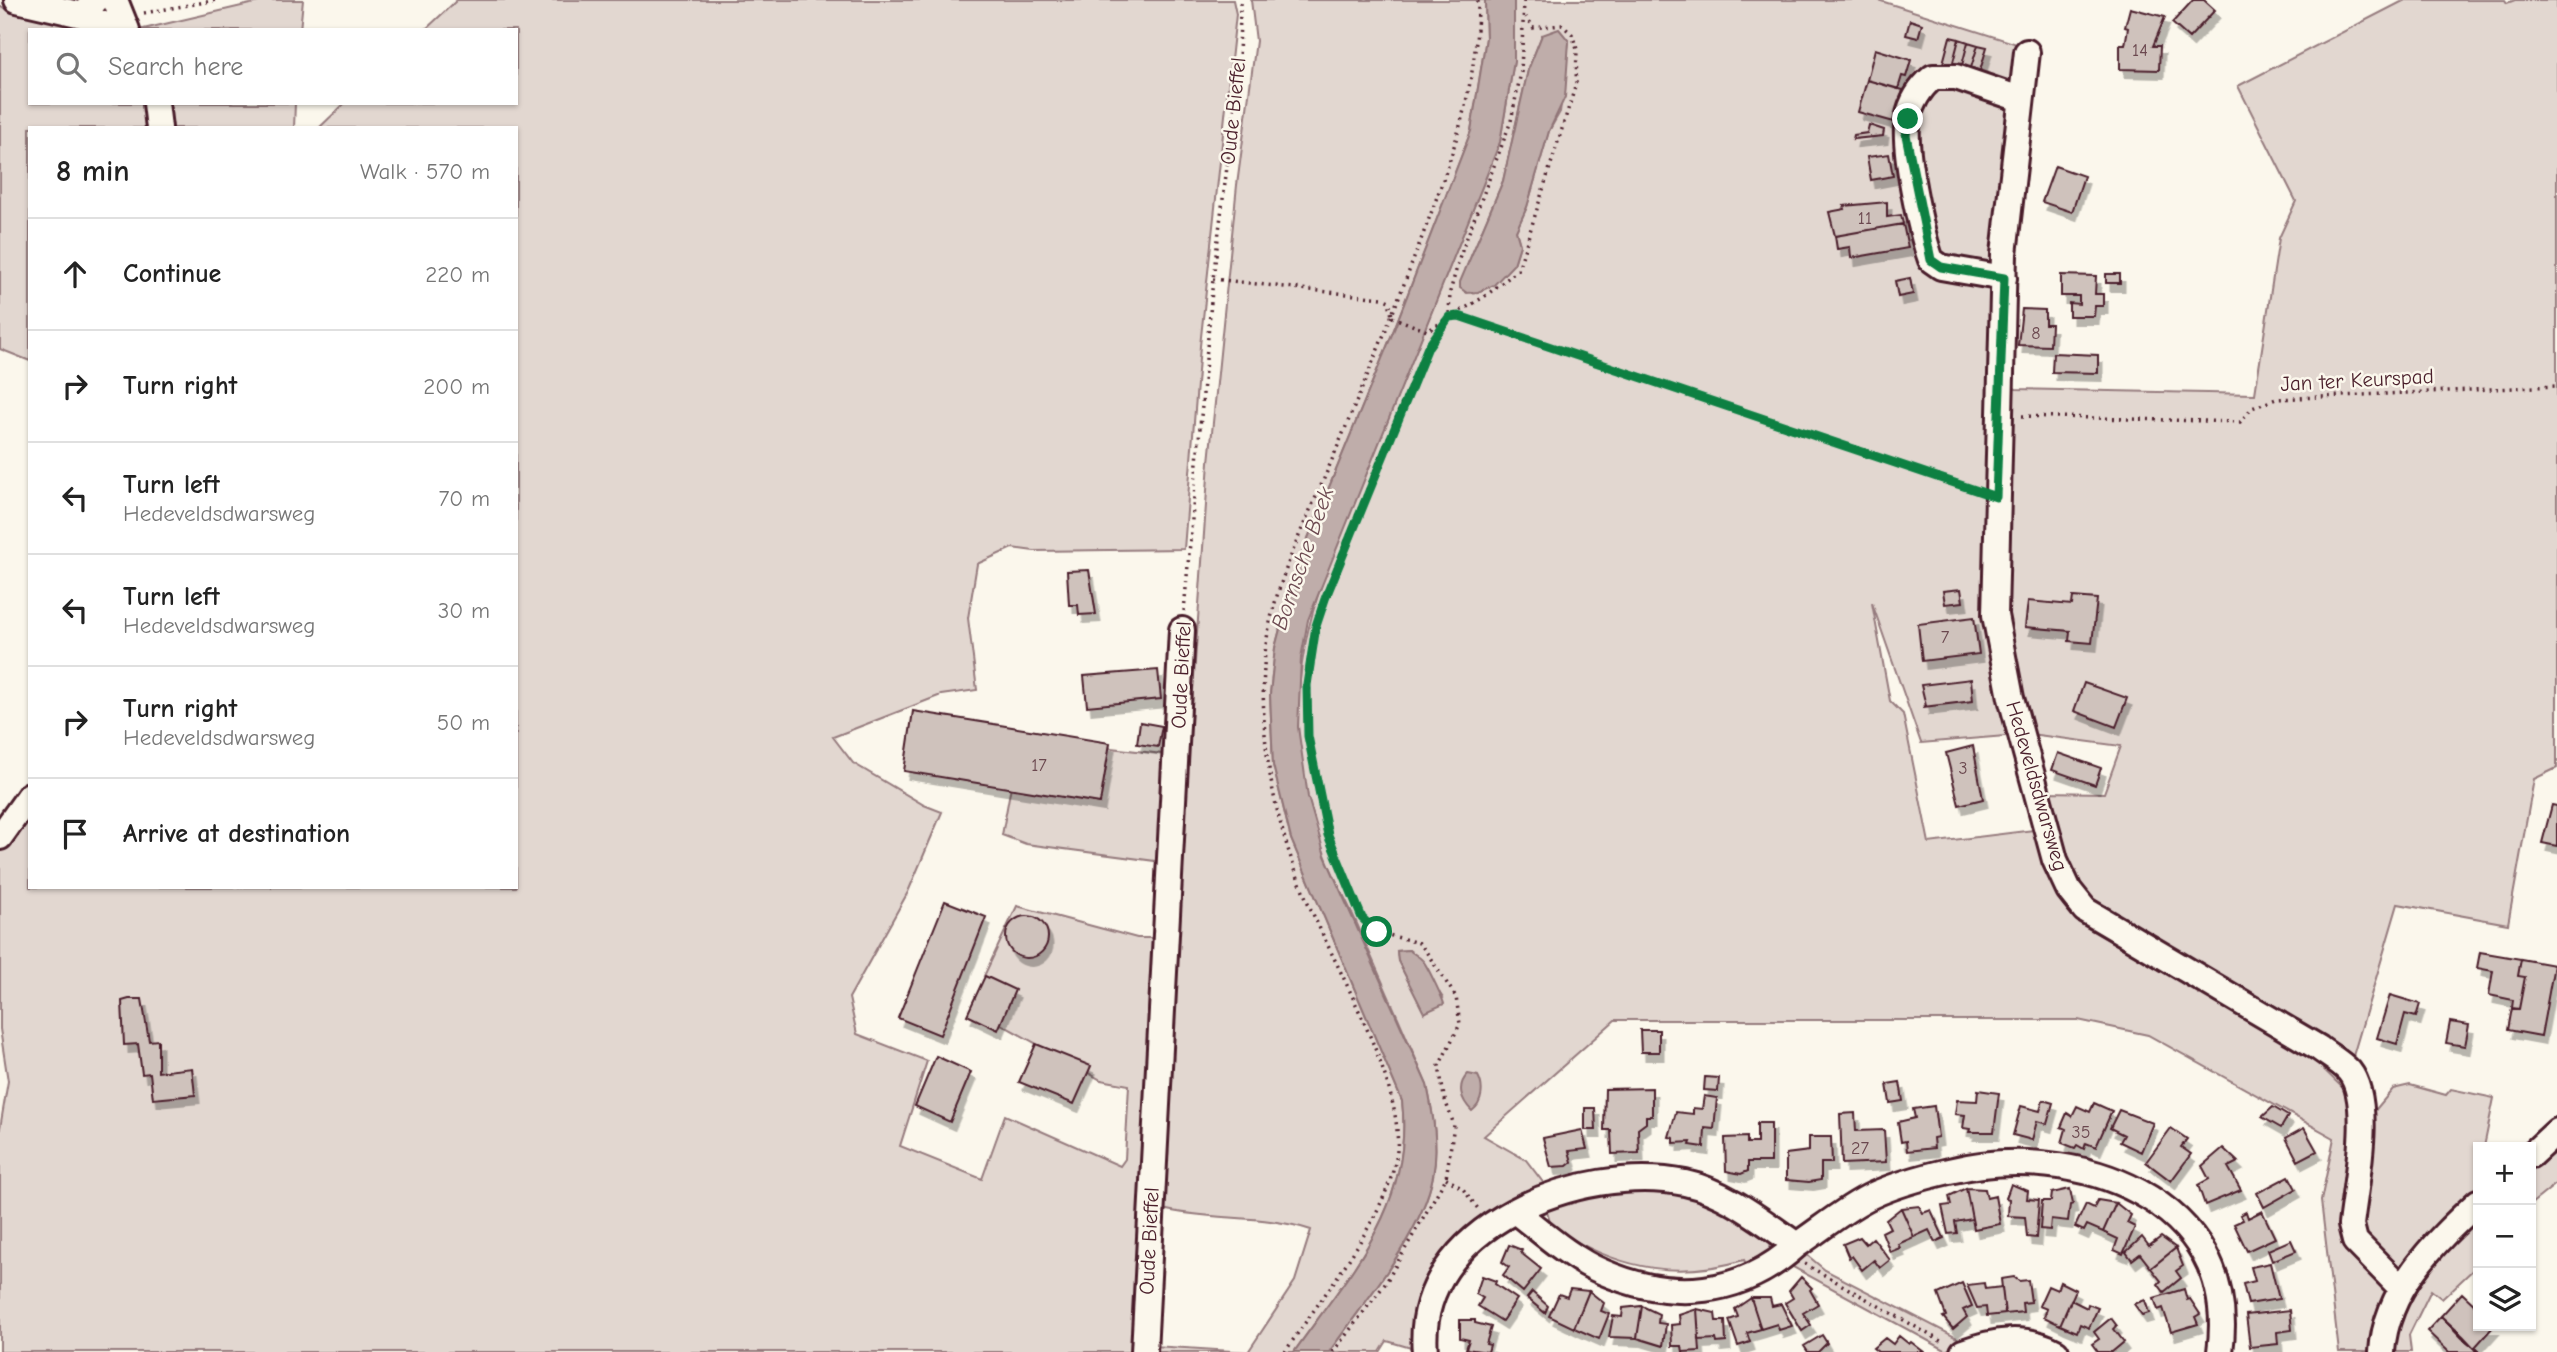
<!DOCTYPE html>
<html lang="en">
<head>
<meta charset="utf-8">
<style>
  :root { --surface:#fff; --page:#f6f6f6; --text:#222; --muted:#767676; --line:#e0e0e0 }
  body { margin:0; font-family:"Comic Neue",sans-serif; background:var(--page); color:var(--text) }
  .controls { position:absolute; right:21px; bottom:21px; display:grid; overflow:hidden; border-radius:0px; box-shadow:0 2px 5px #0004 }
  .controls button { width:63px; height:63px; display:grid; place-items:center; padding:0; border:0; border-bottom:2px solid var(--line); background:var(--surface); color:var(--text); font:35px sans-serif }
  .stop { position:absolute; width:21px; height:21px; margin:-16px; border:5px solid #0b8043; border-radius:50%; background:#fff }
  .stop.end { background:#0b8043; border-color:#fff; box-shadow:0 2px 7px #0008 }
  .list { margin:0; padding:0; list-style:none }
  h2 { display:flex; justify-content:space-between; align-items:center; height:91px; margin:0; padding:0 28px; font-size:30px }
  h2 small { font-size:23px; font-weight:400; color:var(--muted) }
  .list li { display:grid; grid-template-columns:46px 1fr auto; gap:21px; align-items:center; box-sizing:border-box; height:112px; padding:0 28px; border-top:2px solid var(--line) }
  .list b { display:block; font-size:26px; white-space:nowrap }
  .list p { margin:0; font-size:23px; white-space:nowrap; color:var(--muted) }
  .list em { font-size:23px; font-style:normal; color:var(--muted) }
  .icon { flex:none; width:38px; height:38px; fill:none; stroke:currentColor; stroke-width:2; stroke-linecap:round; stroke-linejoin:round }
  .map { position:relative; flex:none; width:2557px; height:1352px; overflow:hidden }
  .search { position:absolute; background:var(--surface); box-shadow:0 2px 5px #0004; left:28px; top:28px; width:490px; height:77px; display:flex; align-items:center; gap:18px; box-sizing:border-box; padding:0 24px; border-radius:0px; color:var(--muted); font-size:26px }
  .panel { position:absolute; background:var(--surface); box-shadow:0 2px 5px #0004; left:28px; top:126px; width:490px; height:763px; border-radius:0px }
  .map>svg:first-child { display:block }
  .green { fill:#e2d7d0; stroke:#967b7e; stroke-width:2; fill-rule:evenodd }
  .water { fill:#bfadaa; stroke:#907477; stroke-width:2 }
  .building { fill:#cfc2bc; stroke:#4a1f2b; stroke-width:2; filter:url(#shadow) }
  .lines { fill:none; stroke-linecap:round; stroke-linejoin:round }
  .minor-casing { stroke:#4a1f2b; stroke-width:30 }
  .path { stroke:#4a1f2b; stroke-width:3.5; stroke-dasharray:2 5; stroke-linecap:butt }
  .minor { stroke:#fbf7ec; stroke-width:24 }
  .route { stroke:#0b8043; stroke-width:9 }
  .labels { text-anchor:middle; stroke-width:5; stroke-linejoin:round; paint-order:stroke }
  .number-label { font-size:18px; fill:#6b484f }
  .street-label { font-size:21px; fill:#4a1f2b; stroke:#fbf7ec }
  .water-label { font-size:23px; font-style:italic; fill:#6d4a51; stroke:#fbf7ec }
</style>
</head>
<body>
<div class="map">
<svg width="2557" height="1352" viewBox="0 0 2557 1352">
  <defs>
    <filter id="shadow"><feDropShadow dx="4.5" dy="8" stdDeviation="0" flood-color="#0004"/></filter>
  </defs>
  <rect width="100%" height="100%" fill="#fbf7ec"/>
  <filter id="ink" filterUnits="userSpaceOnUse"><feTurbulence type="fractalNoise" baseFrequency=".0143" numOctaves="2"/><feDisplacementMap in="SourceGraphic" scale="14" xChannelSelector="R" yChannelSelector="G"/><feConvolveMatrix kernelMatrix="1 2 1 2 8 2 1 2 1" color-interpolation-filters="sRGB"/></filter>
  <g filter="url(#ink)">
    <path class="green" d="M267 0H303L300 30H139Z
      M457 0H1233L1236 14 1200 346 1184 549 1034 551 1012 548 977 564 968 618 977 690 941 695 833 737 853 763 924 805 942 812 908 892 849 998 857 1034 927 1061 900 1146 982 1179 1005 1115 1120 1166 1125 1159 1129 1085 1101 1080 1001 1024 1010 992 984 976 1017 906 1137 938H1158L1137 1352H0V1128L8 1081 0 1029V852L30 809V887H516V128H319L345 103H516V30H425Z
      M1251 0H1485L1486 38 1471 131 1395 327 1297 565 1275 648 1270 694 1273 765 1291 839 1402 1101C1414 1206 1350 1272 1294 1352H1154V1346L1248 1352 1295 1281 1311 1230C1266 1214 1212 1221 1162 1209L1178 905 1209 462 1237 185 1256 41Z
      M1514 0H1878L2014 43 2030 64 2020 154 2011 385 2016 389 2255 394 2279 238 2296 201 2238 86 2405 0H2505L2507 3 2515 0H2557V768L2534 779 2508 924 2398 904 2353 1056 2086 898 2071 863H2050C2050 891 2063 909 2084 926L2312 1058 2348 1093 2354 1108 2347 1225 2394 1287 2376 1352H2339L2321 1201 2334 1138 2148 1035 2078 1020H1615L1484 1136 1526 1160 1545 1185 1479 1221 1418 1350 1387 1341 1380 1352H1329C1363 1304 1422 1234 1433 1176 1439 1145 1433 1114 1427 1085 1404 1031 1381 978 1357 924 1347 901 1335 880 1326 857 1287 768 1291 666 1324 578L1500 142 1514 61ZM1542 35 1569 41 1560 112 1549 131 1527 207 1516 231 1520 245 1514 264 1466 268 1503 181 1528 70ZM1872 603 1921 743 2030 734 2121 746 2104 793 2046 792 2058 827 1929 843 1903 714 1890 701ZM1409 950C1429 965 1428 980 1443 998L1425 1013 1398 961 1397 951Z
      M0 7 18 8 97 30H30V103H152L155 128H30V361L0 349Z
      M168 103H295L294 128H172Z
      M1076 744 1171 755 1163 862 1026 844 1002 835 1018 748Z
      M2410 1085 2446 1095 2451 1089 2494 1098 2484 1147H2478V1189L2452 1213 2397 1276 2368 1248 2359 1219 2372 1114 2393 1089Z
      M2557 1139V1183L2531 1204V1161Z
      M1616 1189 1676 1192 1734 1210 1771 1237 1770 1252 1747 1266 1744 1260C1680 1279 1624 1270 1567 1236L1560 1238 1552 1229 1547 1212 1552 1204Z
      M2478 1213V1265L2442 1299 2431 1290 2409 1335 2411 1352H2390L2403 1298Z
      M1807 1255 1825 1270 1963 1341 1947 1351 1791 1266Z"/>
    <path class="water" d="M1485 0H1514V61L1500 142 1308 620 1301 658 1298 727 1308 797 1325 856 1427 1085C1433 1114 1439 1146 1433 1176 1422 1234 1363 1304 1329 1352H1294C1350 1272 1414 1206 1402 1101L1291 839 1273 765 1270 694 1275 648 1297 565 1395 327 1471 131 1486 38Z
      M1559 29 1569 41 1565 97 1549 131 1527 207 1516 231 1520 245 1514 264 1494 285 1478 292 1467 293 1460 288V282L1503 181 1528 70 1542 35Z
      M1409 950C1414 954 1420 957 1423 961 1427 965 1443 999 1444 1004L1424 1013 1398 961 1397 951Z
      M1468 1074 1478 1076C1484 1087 1483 1103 1472 1111 1461 1100 1456 1086 1468 1074Z"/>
    <path class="building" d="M2193 0H2204L2215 10 2189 38 2172 23Z
      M2130 8 2165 17 2153 46H2160L2159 70 2120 69V45H2125L2128 28 2125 27Z
      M1910 20 1922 24 1918 38 1906 35Z
      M1950 37 1959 39 1952 66 1943 63Z
      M1959 39 1968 42 1961 69 1952 66Z
      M1968 42 1978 45 1970 71 1961 69Z
      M1978 45 1987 47 1979 74 1970 71Z
      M1875 49 1911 60 1906 77 1902 76 1898 89 1867 80Z
      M1867 80 1903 90 1894 122 1858 112Z
      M1869 125 1884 130 1883 136 1853 139 1854 135 1867 133Z
      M1889 154 1893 176 1871 180 1867 157Z
      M2055 166 2084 176 2072 212 2042 202Z
      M1887 202V217L1901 215 1903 224 1835 236 1829 212 1845 209 1844 206Z
      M1903 224 1908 248 1851 258 1850 247 1837 249 1835 236Z
      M2106 274H2120V283H2106Z
      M2061 275 2096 276 2095 294H2103V306H2095L2094 316H2069V303L2079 304V296H2061Z
      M1910 278 1913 294 1898 297 1895 281Z
      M2022 309 2045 310V324H2051L2050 346 2018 345Z
      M2053 353 2098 355V373L2052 372Z
      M1089 570 1096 614 1079 615 1078 605H1069L1067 571Z
      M1961 589 1963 602 1945 604 1943 591Z
      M2073 597 2097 599 2092 643 2069 641 2070 631 2025 627 2028 601 2072 605Z
      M1974 617 1979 654 1922 661 1918 624Z
      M1158 670 1161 699 1087 706 1084 676Z
      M1971 679 1973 701 1923 707 1926 706 1921 685Z
      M2084 683 2127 698 2116 727 2074 711Z
      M913 711 1110 743 1100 803 904 771Z
      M1140 722 1162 726 1158 747 1137 744Z
      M1973 746 1983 799 1959 805 1946 753Z
      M2058 753 2101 768 2095 785 2052 770Z
      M2552 805 2557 806V846L2542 843Z
      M945 901 986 917 940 1035 898 1018Z
      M1006 937a21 21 0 1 1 42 0a21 21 0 1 1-42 0Z
      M2480 952 2521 959 2518 976 2525 977 2519 1009 2512 1008 2513 1000 2489 995 2493 971 2477 968Z
      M2521 959 2554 965 2541 1036 2508 1030 2512 1008 2519 1009 2525 977 2518 976Z
      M985 976 1015 990 998 1030 967 1015Z
      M2390 995 2420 1004 2416 1017 2405 1014 2397 1044 2377 1038Z
      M129 999H142L149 1041 158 1040V1072L192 1068 195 1095 153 1099 150 1073 142 1074 138 1044 124 1045 122 1001Z
      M2450 1022 2469 1025 2465 1046 2446 1043Z
      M1640 1030H1659V1052H1641Z
      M1036 1044 1091 1066 1074 1104 1019 1082Z
      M936 1056 971 1072 950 1122 915 1106Z
      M1705 1077 1719 1078 1718 1091 1704 1090Z
      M1900 1082 1903 1101 1890 1103 1887 1084Z
      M1652 1088V1116H1646V1123L1638 1129 1639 1153 1612 1154 1611 1130H1604L1605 1089Z
      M1978 1090 1999 1093 1994 1132H1969L1970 1129 1963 1128 1965 1115 1955 1114 1957 1100 1977 1101Z
      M1704 1096 1717 1098 1714 1129 1705 1128 1704 1147 1690 1145 1691 1142 1674 1143V1138L1669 1137 1676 1112 1693 1114V1108L1702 1109Z
      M2043 1100 2053 1103 2047 1124 2037 1121 2032 1140 2013 1135 2021 1106 2040 1111Z
      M2094 1103 2112 1111 2096 1147 2086 1143 2084 1149 2077 1145 2075 1148 2062 1143 2066 1129 2061 1127 2067 1113 2072 1116 2077 1106 2090 1112Z
      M1934 1106 1938 1137 1933 1138 1934 1148 1907 1151 1906 1141 1901 1142 1898 1122 1915 1118 1913 1109Z
      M2273 1107 2288 1116 2281 1128 2262 1117Z
      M1585 1108H1595L1596 1130H1585Z
      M2119 1110 2153 1123 2141 1152 2120 1142 2124 1135 2110 1128Z
      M1855 1113 1856 1131 1884 1130 1886 1162 1842 1164 1840 1114Z
      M1757 1123H1771V1162H1748V1171L1741 1174 1726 1171 1725 1138 1747 1137V1143H1757Z
      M2171 1128 2187 1139 2181 1147 2191 1154 2171 1181 2146 1162Z
      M2304 1128 2317 1151 2298 1161 2286 1138Z
      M1582 1130 1587 1149 1569 1151 1572 1162 1567 1166 1551 1167 1543 1138Z
      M1809 1137H1831L1832 1163H1821V1180L1809 1182 1786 1180V1154L1809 1151Z
      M2223 1148 2238 1162 2228 1167 2241 1190 2205 1205 2198 1185 2209 1179 2202 1166Z
      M2289 1176 2296 1189 2264 1207 2257 1193Z
      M2011 1184 2028 1191 2027 1199 2039 1200 2036 1238 2027 1237 2025 1217 2008 1216 2009 1199 2006 1198Z
      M1966 1188 1985 1189 1987 1198 1995 1196 2000 1224 1974 1229Z
      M1966 1188 1972 1219 1955 1222 1957 1233 1948 1234 1942 1206 1951 1205 1949 1196Z
      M2070 1189 2073 1204 2070 1205 2068 1221 2051 1219 2050 1230 2040 1229 2042 1201H2051L2052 1193Z
      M2098 1200 2116 1203 2103 1232 2087 1225 2084 1231 2075 1227 2086 1204 2094 1208Z
      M2116 1203 2131 1215 2127 1223 2135 1227 2123 1254 2114 1250 2118 1239 2103 1232Z
      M1919 1206 1923 1213 1931 1210 1944 1238 1935 1242 1929 1230 1914 1237 1901 1208Z
      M1901 1208 1914 1237 1898 1244 1900 1248 1890 1252 1882 1232 1890 1228 1886 1220Z
      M2262 1211 2275 1238 2247 1251 2234 1224 2243 1220 2240 1215 2246 1212 2248 1218Z
      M1860 1237 1866 1244 1873 1238 1890 1260 1880 1268 1874 1260 1862 1270 1852 1256 1849 1258 1843 1244Z
      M2142 1237 2149 1246 2161 1237 2176 1248 2151 1268 2140 1254 2132 1260 2126 1252Z
      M2291 1240 2296 1251 2272 1261 2268 1250Z
      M1509 1245 1522 1250 1521 1253 1541 1269 1523 1292 1503 1275 1509 1267 1502 1262Z
      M2176 1248 2183 1266 2176 1271 2181 1278 2164 1292 2158 1284 2161 1281 2151 1268Z
      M2270 1263 2279 1299 2248 1304 2243 1284 2255 1281 2251 1267Z
      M1482 1276 1496 1281 1495 1284 1517 1299 1502 1321 1478 1306 1483 1298 1476 1294Z
      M1801 1277 1812 1288 1810 1290 1818 1304 1803 1313 1811 1325 1802 1331 1785 1303 1793 1298 1789 1291Z
      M2014 1277 2019 1281 2028 1280 2031 1302 2022 1303 2023 1312 2005 1314 2001 1279Z
      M2060 1282 2076 1290 2060 1325 2044 1317 2047 1309 2039 1306 2048 1286 2057 1290Z
      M1962 1283 1972 1306 1963 1310 1967 1317 1953 1329 1943 1317 1946 1316 1938 1294Z
      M1984 1283 1985 1289 2002 1287 2005 1314 1987 1316 1986 1307 1977 1308 1967 1285Z
      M1570 1289 1589 1291 1574 1328 1549 1316 1559 1294 1567 1297Z
      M2184 1289 2187 1300 2190 1299 2200 1314 2195 1317 2198 1324 2171 1332 2163 1308 2158 1310 2154 1298Z
      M1589 1291 1604 1303 1601 1311 1609 1314 1599 1339 1574 1328Z
      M1532 1292 1548 1306 1545 1313 1527 1298Z
      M2462 1293 2478 1308V1326H2494L2475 1347 2480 1352 2462 1338 2441 1316Z
      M1751 1298 1761 1329 1747 1333 1750 1342 1738 1346 1729 1320 1738 1317 1735 1309Z
      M1751 1298H1770L1772 1306 1781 1304 1792 1326 1779 1330 1777 1324 1761 1329Z
      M2071 1300 2087 1308 2088 1304 2098 1308 2089 1328 2080 1324 2077 1332 2060 1325Z
      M2145 1300 2149 1313 2142 1315 2134 1304Z
      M1642 1306 1659 1314 1658 1323 1666 1324 1663 1346 1637 1338Z
      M1642 1306 1637 1338 1609 1337 1613 1316 1622 1317 1623 1308Z
      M1697 1309 1700 1351 1683 1352 1682 1346H1672L1671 1325 1680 1324 1679 1315Z
      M1697 1309 1715 1313 1716 1321H1725L1726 1342 1717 1343 1716 1339 1699 1340Z
      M2290 1310 2292 1330 2277 1332 2278 1344 2250 1347 2246 1315Z
      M2441 1316 2463 1336 2478 1352H2449L2427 1331Z
      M2111 1318 2117 1326 2114 1329 2124 1342 2112 1352H2098L2092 1344 2099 1339 2094 1332Z
      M1460 1320H1475V1323L1491 1327 1486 1344 1490 1345 1488 1352 1466 1349 1469 1340 1460 1338Z
      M1822 1335 1827 1343 1818 1352H1808L1804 1346Z
      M1899 1336 1909 1344 1911 1342 1924 1352H1878L1873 1348 1885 1338 1893 1344Z"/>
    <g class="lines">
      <g class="minor-casing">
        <path id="minor" d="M17 0 82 15 96 0
          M115 0 127 30
          M82 15 118 30
          M2027 52 2004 254 1995 615 2011 698 2055 860 2069 890 2085 910 2319 1048C2328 1055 2341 1062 2349 1071 2374 1102 2355 1187 2351 1225L2355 1241 2400 1287
          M156 103 159 128
          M2004 278 1941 267 1931 260C1921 232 1902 146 1908 119 1911 102 1920 88 1933 77H1956L2020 99
          M0 837 30 795
          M2531 1155 2557 1131
          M1515 1211C1542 1232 1570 1258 1603 1272 1672 1302 1741 1296 1797 1245
          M1144 1352 1182 630
          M1425 1352C1413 1225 1584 1162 1685 1183 1727 1192 1763 1222 1797 1245 1821 1229 1847 1207 1873 1195 1897 1184 1923 1177 1949 1171 2074 1140 2242 1198 2220 1352
          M1963 1352C1995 1340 2025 1335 2056 1352
          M2382 1352C2386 1289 2434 1243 2478 1202"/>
      </g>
      <path class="path" d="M144 13 217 0
        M1213 279 1382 298 1389 301 1392 316
        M1392 317 1427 331 1484 297 1518 270 1576 84 1577 49 1572 34 1562 25 1533 28 1526 17
        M1449 317 1459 316 1978 491
        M2022 416 2240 422 2252 408 2276 399 2557 386
        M1184 611 1213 279 1239 71 1240 0
        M1446 1178 1463 1189 1479 1210
        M1805 1264 1944 1343
        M1285 1352C1320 1299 1385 1220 1396 1158 1409 1087 1331 961 1304 893 1274 819 1260 746 1264 667 1267 600 1300 534 1326 474 1358 398 1390 322 1419 245 1450 164 1478 88 1478 0
        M1333 1352 1385 1284 1446 1178 1454 1125 1444 1097 1439 1066 1460 1024 1456 997 1425 950 1419 943 1377 932 1362 918 1328 835 1308 736 1309 661 1316 626 1339 560 1408 390 1428 347 1449 317 1450 292 1460 256 1511 121 1521 72 1524 0"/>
      <use href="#minor" class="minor"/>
    </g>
  </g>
  <g class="lines" filter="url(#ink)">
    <path class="route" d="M1377 932 1362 918 1328 835 1308 736 1307 685 1316 626 1325 599 1428 347 1449 317 1459 316 1996 497 2004 278 1941 267 1931 260 1906 135 1908 119"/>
  </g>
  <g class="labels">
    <g class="number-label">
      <text x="2140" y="56">14</text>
      <text x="1865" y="224">11</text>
      <text x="2036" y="339">8</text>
      <text x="1945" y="643">7</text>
      <text x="1039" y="771">17</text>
      <text x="1963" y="774">3</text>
      <text x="2081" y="1138">35</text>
      <text x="1860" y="1154">27</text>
    </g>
    <g class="street-label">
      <text transform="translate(1233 111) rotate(-84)" y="7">Oude Bieffel</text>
      <text transform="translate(2357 380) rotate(-3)" y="7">Jan ter Keurspad</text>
      <text transform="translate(1181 675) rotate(-87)" y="7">Oude Bieffel</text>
      <text transform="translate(2037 786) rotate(74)" y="7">Hedeveldsdwarsweg</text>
      <text transform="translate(1149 1241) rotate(-87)" y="7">Oude Bieffel</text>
    </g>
    <g class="water-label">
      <text transform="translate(1302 558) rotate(-71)" y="8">Bornsche Beek</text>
    </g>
  </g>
</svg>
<div class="controls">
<button>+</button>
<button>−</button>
<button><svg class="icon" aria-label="layers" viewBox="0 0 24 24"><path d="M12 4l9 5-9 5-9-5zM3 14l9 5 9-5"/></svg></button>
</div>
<div class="stop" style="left:1377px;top:932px"></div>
<div class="stop end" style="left:1908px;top:119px"></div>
<div class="search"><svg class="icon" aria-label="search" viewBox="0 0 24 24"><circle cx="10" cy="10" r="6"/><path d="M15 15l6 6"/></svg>Search here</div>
<section class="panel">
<h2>8 min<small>Walk · 570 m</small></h2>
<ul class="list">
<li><svg class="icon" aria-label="ahead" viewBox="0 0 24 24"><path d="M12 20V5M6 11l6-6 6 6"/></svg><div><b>Continue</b></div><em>220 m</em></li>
<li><svg class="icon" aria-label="right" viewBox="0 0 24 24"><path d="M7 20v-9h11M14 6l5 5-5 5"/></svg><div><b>Turn right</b></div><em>200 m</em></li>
<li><svg class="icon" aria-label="left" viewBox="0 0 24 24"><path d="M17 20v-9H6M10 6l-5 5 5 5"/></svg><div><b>Turn left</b><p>Hedeveldsdwarsweg</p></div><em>70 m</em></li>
<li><svg class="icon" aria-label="left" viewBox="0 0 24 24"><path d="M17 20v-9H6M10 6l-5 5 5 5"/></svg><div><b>Turn left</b><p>Hedeveldsdwarsweg</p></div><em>30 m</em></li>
<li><svg class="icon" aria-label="right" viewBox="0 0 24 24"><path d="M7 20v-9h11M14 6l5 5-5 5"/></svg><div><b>Turn right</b><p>Hedeveldsdwarsweg</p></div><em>50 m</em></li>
<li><svg class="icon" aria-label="arrive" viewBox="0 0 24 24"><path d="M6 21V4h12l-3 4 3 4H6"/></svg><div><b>Arrive at destination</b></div></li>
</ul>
</section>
</div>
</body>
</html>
